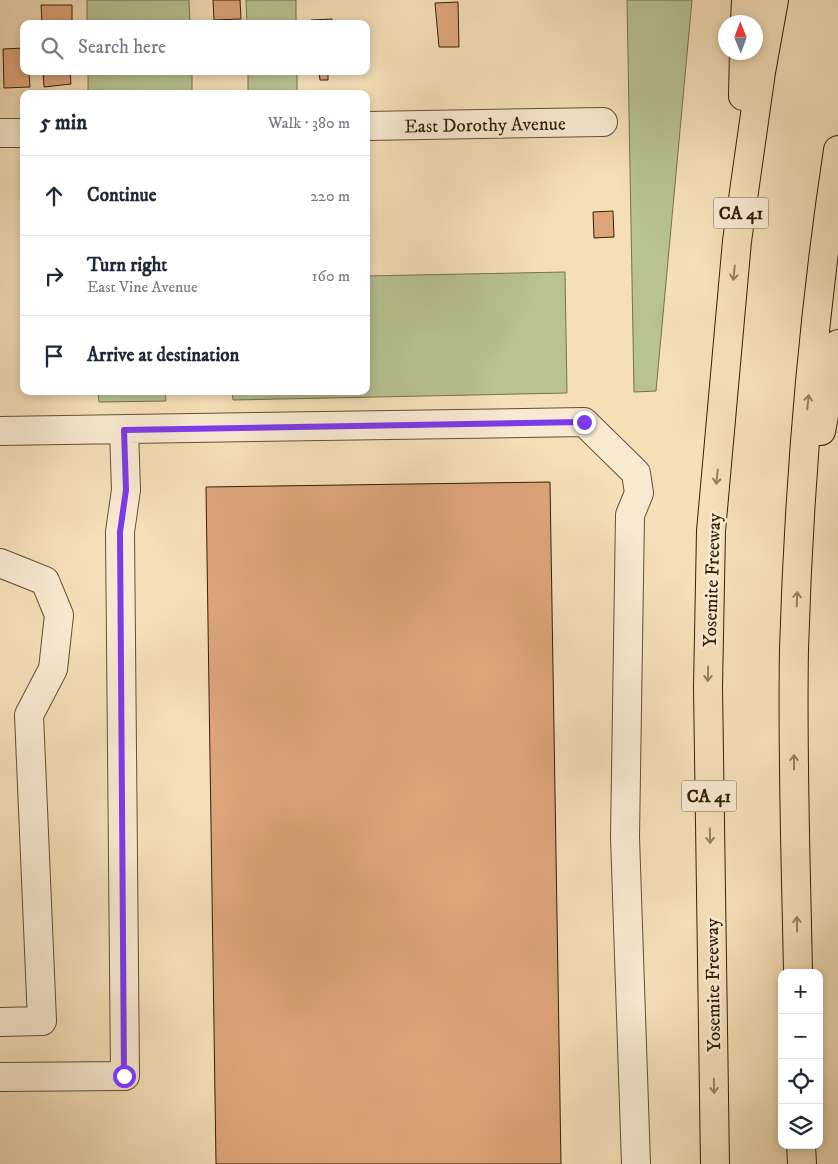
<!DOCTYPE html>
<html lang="en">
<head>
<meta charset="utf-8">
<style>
  :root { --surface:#fff; --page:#f6f6f7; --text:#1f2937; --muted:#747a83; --line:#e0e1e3 }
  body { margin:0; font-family:"IM FELL DW Pica",serif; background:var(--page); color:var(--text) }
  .controls { position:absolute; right:15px; bottom:15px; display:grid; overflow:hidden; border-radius:10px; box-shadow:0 2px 8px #0003 }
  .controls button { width:45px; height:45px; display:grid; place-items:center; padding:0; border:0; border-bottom:1px solid var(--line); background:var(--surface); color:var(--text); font:25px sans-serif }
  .compass { position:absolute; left:718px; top:15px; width:45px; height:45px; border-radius:50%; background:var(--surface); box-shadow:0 2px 8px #0003; rotate:359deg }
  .stop { position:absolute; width:15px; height:15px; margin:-11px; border:4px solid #7c3aed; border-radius:50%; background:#fff }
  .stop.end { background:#7c3aed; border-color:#fff; box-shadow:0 1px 5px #0008 }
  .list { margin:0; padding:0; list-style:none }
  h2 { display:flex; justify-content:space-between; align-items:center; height:65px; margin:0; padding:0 20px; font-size:21px }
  h2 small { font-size:16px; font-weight:400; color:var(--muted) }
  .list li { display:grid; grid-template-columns:32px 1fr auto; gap:15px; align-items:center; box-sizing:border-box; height:80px; padding:0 20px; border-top:1px solid var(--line) }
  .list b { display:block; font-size:19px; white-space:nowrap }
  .list p { margin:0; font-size:16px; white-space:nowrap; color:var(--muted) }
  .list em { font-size:16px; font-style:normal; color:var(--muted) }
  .icon { flex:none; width:28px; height:28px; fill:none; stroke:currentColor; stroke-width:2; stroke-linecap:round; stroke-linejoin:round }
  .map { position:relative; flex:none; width:838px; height:1164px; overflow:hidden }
  .search { position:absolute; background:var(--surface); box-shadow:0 2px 8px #0003; left:20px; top:20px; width:350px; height:55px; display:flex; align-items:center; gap:12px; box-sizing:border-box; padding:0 18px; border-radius:10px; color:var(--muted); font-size:19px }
  .panel { position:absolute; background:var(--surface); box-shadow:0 2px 8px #0003; left:20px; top:90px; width:350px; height:305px; border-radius:10px }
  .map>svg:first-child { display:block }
  .green { fill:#b8c292; stroke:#76724c }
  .building { fill:#dea57b; stroke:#352107 }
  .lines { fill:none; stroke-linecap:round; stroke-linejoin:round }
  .minor-casing { stroke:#655033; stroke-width:30 }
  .highway-casing { stroke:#352107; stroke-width:30 }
  .minor { stroke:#f8ead1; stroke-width:28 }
  .highway { stroke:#f5dfb8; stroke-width:28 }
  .oneway { stroke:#958060 }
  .route { stroke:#7c3aed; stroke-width:6 }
  .labels { text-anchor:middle; stroke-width:5; stroke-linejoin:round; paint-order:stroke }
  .shield { fill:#f8ead1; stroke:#705d44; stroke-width:1 }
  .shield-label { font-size:18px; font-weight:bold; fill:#352107 }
  .street-label { font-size:19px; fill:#352107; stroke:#f8ead1 }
</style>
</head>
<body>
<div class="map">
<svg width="838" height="1164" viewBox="0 0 838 1164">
  <rect width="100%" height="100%" fill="#f5dfb8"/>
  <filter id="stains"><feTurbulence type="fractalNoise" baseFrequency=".004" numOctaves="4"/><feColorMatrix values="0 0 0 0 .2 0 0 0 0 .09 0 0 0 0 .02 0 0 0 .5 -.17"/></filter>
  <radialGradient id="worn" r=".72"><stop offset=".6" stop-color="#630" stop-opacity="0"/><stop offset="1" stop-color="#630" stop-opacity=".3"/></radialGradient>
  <path class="green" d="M87 0H189L190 24H87Z
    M246 0H296V24H247Z
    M627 0H692L656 391 634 392Z
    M88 71H192V94H88Z
    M248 71H297V94H248Z
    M565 272 567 393 233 400 232 391H366V276Z
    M98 391H165L166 401 99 402Z"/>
  <path class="building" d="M213 0H240L241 19 214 20Z
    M458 2 459 47H439L435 3Z
    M41 5H72V22L42 23Z
    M332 19V24H311V20Z
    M24 48V71H29L30 87 4 88 3 49Z
    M43 71H70L71 84 44 87Z
    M319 71H328V80H320Z
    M613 211 614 237 594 238 593 212Z
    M550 482 561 1164H216L206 487Z"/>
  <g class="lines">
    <g class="minor-casing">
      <path id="minor" d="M366 126 603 122
        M0 133H24
        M0 431 584 422 636 473 639 493 630 515 625 837 636 1164
        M0 563 45 581 59 615 53 669 29 715 42 1021 0 1022
        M0 1077 125 1076 120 532 126 490 124 430"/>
    </g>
    <g class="highway-casing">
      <path id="highway" d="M745 22 746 0
        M743 96 744 52
        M821 431 838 344
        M798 973C796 865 792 757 794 649 799 482 813 315 838 150
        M801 1145 802 1164
        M715 1164 708 687 711 531 737 241 761 72 774 0"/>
    </g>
    <use href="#minor" class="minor"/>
    <use href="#highway" class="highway"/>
  </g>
  <defs><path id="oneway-shaft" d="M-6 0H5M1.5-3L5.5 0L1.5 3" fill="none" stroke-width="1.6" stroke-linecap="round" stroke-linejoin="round" transform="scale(1.25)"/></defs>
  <g class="oneway">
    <use href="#oneway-shaft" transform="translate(734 273) rotate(96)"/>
    <use href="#oneway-shaft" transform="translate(808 402) rotate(-84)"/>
    <use href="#oneway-shaft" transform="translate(717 477) rotate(96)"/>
    <use href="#oneway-shaft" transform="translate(797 599) rotate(-88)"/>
    <use href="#oneway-shaft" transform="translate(708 674) rotate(91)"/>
    <use href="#oneway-shaft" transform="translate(794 762) rotate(-90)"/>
    <use href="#oneway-shaft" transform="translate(710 836) rotate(89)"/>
    <use href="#oneway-shaft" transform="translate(797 924) rotate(-91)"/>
    <use href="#oneway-shaft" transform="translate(714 1086) rotate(89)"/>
  </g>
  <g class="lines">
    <path class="route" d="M124 1076 120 532 126 490 124 430 584 422"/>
  </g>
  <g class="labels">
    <g class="shield">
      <rect x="713.5" y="197.5" width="55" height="31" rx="4"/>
      <rect x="681.5" y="780.5" width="55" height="31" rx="4"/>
    </g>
    <g class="shield-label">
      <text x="741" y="219">CA 41</text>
      <text x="709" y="802">CA 41</text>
    </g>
    <g class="street-label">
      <text transform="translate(485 124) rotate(-1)" y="7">East Dorothy Avenue</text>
      <text transform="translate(711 580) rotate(-88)" y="7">Yosemite Freeway</text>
      <text transform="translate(712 985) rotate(-91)" y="7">Yosemite Freeway</text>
    </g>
  </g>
  <rect width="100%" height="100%" filter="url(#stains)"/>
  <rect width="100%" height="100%" fill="url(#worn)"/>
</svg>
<div class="controls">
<button>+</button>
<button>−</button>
<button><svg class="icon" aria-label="locate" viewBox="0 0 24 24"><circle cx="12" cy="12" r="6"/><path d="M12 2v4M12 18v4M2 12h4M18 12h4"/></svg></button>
<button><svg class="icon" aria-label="layers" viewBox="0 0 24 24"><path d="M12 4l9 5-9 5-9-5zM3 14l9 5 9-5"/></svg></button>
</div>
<svg class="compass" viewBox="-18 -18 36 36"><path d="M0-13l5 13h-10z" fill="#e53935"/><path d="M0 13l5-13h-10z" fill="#747a83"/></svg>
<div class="stop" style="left:124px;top:1076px"></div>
<div class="stop end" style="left:584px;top:422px"></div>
<div class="search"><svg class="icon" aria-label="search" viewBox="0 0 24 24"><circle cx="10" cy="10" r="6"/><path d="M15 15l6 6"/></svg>Search here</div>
<section class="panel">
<h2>5 min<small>Walk · 380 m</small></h2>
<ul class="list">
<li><svg class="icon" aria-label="ahead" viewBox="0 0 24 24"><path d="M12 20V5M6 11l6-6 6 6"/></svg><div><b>Continue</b></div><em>220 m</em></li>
<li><svg class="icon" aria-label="right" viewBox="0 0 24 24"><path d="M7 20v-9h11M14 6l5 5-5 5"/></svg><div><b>Turn right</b><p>East Vine Avenue</p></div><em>160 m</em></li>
<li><svg class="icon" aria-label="arrive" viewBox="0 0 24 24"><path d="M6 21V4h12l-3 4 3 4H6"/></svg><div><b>Arrive at destination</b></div></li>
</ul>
</section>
</div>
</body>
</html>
